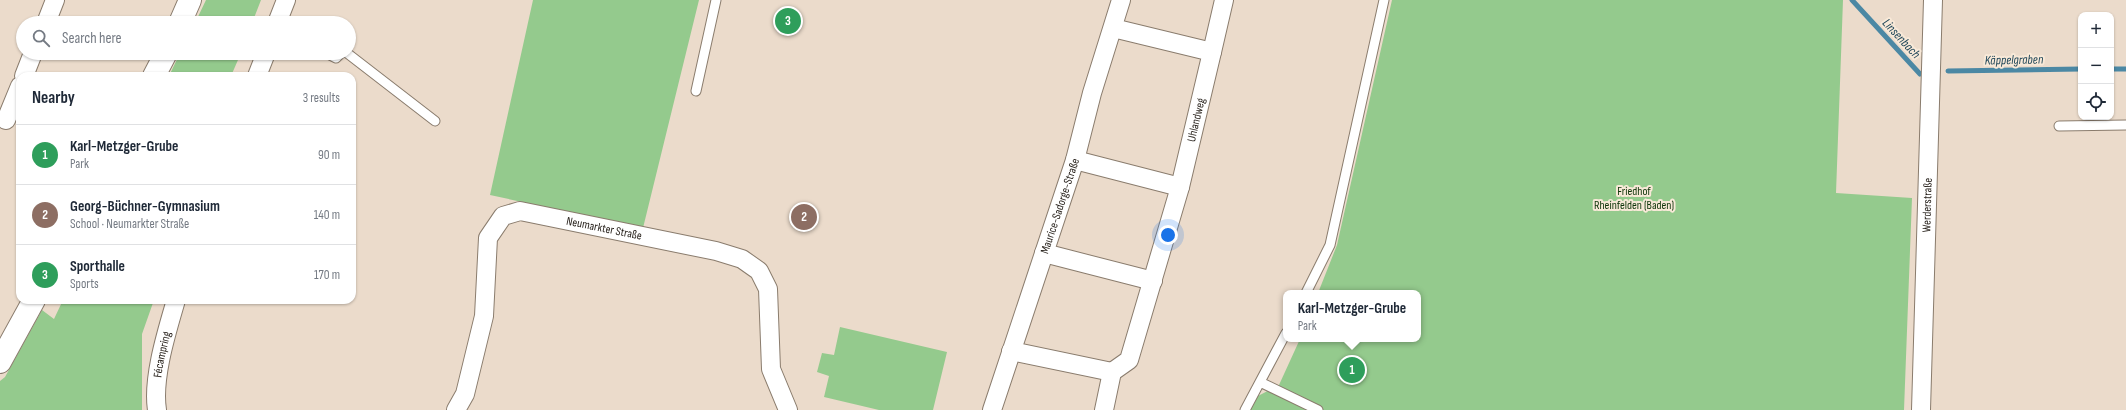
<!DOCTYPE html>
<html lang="en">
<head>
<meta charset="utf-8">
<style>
  :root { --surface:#fff; --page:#f2f2f3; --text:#1f2937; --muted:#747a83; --line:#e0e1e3; --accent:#b45309 }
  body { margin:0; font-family:"Sofia Sans Condensed",sans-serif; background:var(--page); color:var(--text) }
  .controls { position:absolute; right:12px; top:12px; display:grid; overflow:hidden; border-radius:8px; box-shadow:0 1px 3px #0004 }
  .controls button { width:36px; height:36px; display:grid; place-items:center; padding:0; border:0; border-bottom:1px solid var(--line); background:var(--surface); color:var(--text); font:20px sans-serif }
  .you { position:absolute; left:1168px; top:235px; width:14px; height:14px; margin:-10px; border:3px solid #fff; border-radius:50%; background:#1a73e8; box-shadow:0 0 0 6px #1a73e833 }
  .badge { display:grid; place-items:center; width:26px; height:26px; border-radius:50%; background:var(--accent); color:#fff; font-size:13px; font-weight:700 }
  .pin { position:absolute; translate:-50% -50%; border:2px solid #fff; box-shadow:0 1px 4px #0006 }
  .popup { position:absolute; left:1283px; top:290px; width:138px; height:52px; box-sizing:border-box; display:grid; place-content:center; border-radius:8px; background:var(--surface); filter:drop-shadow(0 1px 3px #0005); font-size:13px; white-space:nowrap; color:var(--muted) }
  .popup b { font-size:15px; color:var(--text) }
  .popup::after { content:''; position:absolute; left:50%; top:100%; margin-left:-8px; border:8px solid transparent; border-top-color:var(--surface) }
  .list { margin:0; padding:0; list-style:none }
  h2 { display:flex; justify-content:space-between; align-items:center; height:52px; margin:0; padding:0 16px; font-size:17px }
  h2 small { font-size:13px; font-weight:400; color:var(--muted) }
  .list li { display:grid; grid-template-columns:26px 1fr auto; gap:12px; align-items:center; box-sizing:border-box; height:60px; padding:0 16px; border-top:1px solid var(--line) }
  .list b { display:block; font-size:15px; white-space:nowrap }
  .list p { margin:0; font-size:13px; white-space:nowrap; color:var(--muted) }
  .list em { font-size:13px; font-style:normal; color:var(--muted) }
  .icon { flex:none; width:22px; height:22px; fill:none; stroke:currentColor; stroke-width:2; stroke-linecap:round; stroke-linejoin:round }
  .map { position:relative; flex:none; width:2126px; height:410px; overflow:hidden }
  .search { position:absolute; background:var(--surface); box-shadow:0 1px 3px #0004; left:16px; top:16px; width:340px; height:44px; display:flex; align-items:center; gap:10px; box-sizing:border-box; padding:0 14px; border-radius:22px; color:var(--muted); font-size:15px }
  .panel { position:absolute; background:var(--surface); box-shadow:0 1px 3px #0004; left:16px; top:72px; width:340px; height:232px; border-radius:12px }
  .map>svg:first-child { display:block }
  .green { fill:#94ca8d }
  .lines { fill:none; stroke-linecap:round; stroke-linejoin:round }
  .stream { stroke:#4b88a4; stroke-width:5 }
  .lane-casing { stroke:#8a7c6d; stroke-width:11 }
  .street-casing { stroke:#8a7c6d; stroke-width:20 }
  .secondary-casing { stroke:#8a7c6d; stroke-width:24 }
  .lane { stroke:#fff; stroke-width:9 }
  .street { stroke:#fff; stroke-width:18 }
  .secondary { stroke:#fff; stroke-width:22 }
  .labels { text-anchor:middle; stroke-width:4; stroke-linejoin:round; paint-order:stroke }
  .street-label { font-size:12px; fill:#241e18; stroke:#f8e9d8 }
  .park-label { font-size:12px; fill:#0c3308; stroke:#f8e9d8 }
  .water-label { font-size:13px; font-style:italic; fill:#204759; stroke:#f8e9d8 }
</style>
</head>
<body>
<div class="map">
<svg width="2126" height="410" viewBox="0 0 2126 410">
  <rect width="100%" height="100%" fill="#ebdbcb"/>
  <path class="green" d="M206 0H261L252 23H195Z
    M533 0H699L643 228 490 195Z
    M1392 0H1843L1836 193 1912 198 1904 410H1250L1256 397 1279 385 1300 339H1418V293H1318L1337 245Z
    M180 53H241L231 76H169Z
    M63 300H154L142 334V410H0V381L5 377 42 310 54 319Z
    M840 327 947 352 933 410H879L824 397 829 376 817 372 822 353 834 355Z"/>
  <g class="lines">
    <path class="stream" d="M1852 0 1920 74
      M2111 69H2126
      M1948 71 2081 69"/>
    <g class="lane-casing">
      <path id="lane" d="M326 53 336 58 341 53
        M347 53 435 121
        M696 91 716 0
        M2059 126 2126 125
        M1306 293 1330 245 1384 0
        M1260 382 1318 410
        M1245 410 1286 333"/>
    </g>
    <g class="street-casing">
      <g id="street">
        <path d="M46 23 55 0"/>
        <path d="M277 23 286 0"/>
        <path d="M1212 52 1224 0"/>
        <path d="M24 76 33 53"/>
        <path d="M257 76 266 53"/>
        <path d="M6 120 20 86"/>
        <path d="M1075 160 1180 187"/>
        <path d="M1044 253 1153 281"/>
        <path d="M1011 351 1112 372"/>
        <path id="s1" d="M157 410C152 378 167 331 176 300"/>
        <path id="s2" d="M456 410 465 394 484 316 488 238 503 216 520 211 716 251 742 259 759 271 768 289 771 369 788 410"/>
        <path id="s3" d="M992 410 1075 160 1092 93 1121 0"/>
        <path id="s4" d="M1104 410 1112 372 1129 360 1180 187 1212 52 1113 28"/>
        <path id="s5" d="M1921 410 1933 0"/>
      </g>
    </g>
    <g class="secondary-casing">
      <path id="secondary" d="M180 23 190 0
        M154 76 166 53
        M0 362 34 300"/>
    </g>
    <use href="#lane" class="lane"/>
    <use href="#street" class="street"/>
    <use href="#secondary" class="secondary"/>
  </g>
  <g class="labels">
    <g class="street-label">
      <text dy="4" stroke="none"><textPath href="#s4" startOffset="309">Uhlandweg</textPath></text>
      <text dy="4" stroke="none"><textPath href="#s5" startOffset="205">Werderstraße</textPath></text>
      <text dy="4" stroke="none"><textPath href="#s3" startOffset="215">Maurice-Sadorge-Straße</textPath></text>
      <text dy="4" stroke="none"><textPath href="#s2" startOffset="307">Neumarkter Straße</textPath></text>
      <text dy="4" stroke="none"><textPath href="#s1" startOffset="56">Fécampring</textPath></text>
    </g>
    <g class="park-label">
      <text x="1634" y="195">Friedhof<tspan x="1634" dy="14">Rheinfelden (Baden)</tspan></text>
    </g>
    <g class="water-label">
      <text transform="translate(1902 38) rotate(47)" y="5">Linsenbach</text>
      <text transform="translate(2014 59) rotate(-1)" y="5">Käppelgraben</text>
    </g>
  </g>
</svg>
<div class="controls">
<button>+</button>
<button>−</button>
<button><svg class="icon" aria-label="locate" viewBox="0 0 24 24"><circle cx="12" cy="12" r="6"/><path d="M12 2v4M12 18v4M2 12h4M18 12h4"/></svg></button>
</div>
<div class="you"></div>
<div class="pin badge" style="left:1352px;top:370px;background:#2e9e5b">1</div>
<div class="popup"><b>Karl-Metzger-Grube</b>Park</div>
<div class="pin badge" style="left:804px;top:217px;background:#8d6e63">2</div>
<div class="pin badge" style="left:788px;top:21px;background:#2e9e5b">3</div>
<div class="search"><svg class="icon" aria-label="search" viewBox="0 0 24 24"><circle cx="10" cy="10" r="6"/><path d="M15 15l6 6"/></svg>Search here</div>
<section class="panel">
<h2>Nearby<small>3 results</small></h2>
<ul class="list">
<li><span class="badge" style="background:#2e9e5b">1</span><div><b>Karl-Metzger-Grube</b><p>Park</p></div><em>90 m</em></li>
<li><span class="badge" style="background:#8d6e63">2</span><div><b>Georg-Büchner-Gymnasium</b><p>School · Neumarkter Straße</p></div><em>140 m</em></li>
<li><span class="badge" style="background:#2e9e5b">3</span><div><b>Sporthalle</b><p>Sports</p></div><em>170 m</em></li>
</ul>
</section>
</div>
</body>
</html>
